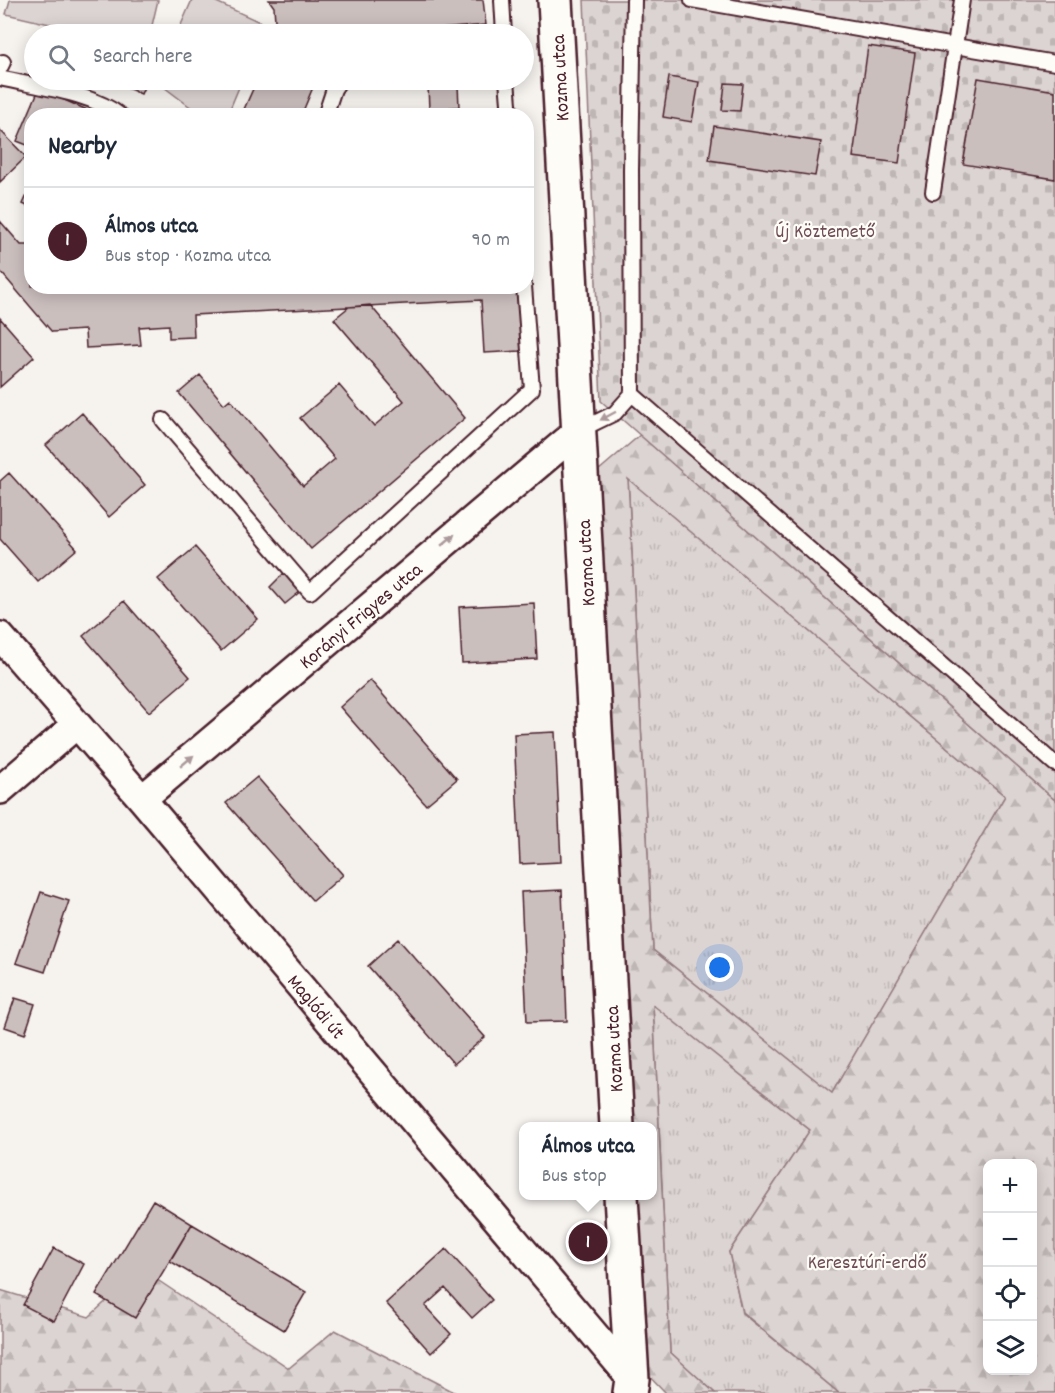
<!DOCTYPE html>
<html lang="en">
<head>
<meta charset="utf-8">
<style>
  :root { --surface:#fff; --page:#f2f2f3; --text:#1f2937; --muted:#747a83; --line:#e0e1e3; --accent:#4a1f2b }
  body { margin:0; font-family:Dekko,sans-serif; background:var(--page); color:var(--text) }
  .controls { position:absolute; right:18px; bottom:18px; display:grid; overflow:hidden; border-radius:12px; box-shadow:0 3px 15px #0003 }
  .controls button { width:54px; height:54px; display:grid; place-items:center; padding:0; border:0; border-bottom:2px solid var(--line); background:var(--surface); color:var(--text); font:30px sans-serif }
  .you { position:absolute; left:720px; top:968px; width:21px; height:21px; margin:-15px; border:4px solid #fff; border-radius:50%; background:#1a73e8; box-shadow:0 0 0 9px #1a73e833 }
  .badge { display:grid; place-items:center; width:39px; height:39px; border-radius:50%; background:var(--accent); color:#fff; font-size:20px; font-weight:700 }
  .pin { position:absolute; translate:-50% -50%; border:3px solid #fff; box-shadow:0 2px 6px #0006 }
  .popup { position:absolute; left:519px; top:1122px; width:138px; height:78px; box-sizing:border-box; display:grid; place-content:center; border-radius:12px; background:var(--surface); filter:drop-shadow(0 2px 4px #0005); font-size:20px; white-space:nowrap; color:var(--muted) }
  .popup b { font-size:22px; color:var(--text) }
  .popup::after { content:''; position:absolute; left:50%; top:100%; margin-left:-12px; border:12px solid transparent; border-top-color:var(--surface) }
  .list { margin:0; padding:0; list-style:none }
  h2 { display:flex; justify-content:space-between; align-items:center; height:78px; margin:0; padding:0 24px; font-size:26px }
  h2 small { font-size:20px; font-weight:400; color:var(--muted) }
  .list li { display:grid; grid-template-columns:39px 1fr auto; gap:18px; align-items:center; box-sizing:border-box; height:108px; padding:0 24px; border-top:2px solid var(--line) }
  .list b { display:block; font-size:22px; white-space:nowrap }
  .list p { margin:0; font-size:20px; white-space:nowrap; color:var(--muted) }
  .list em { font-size:20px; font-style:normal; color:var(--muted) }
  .icon { flex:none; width:33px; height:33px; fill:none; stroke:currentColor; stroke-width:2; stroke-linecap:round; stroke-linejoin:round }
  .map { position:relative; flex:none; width:1055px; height:1393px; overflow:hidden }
  .search { position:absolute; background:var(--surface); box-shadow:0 3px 15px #0003; left:24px; top:24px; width:510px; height:66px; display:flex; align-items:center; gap:15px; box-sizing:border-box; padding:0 21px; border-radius:33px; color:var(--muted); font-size:22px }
  .panel { position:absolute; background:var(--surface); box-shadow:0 3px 15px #0003; left:24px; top:108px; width:510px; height:186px; border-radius:24px }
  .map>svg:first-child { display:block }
  .grass { fill:url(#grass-tufts); stroke:#937a7e; stroke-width:1.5 }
  .forest { fill:url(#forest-firs); stroke:#937a7e; stroke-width:1.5; fill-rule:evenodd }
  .cemetery { fill:url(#cemetery-stones); stroke:#937a7e; stroke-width:1.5 }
  .pitch { fill:#dcd4d2; stroke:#937a7e; stroke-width:1.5 }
  .building { fill:#cbbfbe; stroke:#4a1f2b; stroke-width:1.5 }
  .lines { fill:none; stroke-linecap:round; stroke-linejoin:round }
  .lane-casing { stroke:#4a1f2b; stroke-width:18 }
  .street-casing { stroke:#4a1f2b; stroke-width:32 }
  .secondary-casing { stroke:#4a1f2b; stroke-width:38 }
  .lane { stroke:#fdfcf7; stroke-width:14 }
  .street { stroke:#fdfcf7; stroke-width:27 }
  .secondary { stroke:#fdfcf7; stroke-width:33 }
  .oneway { fill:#ac999b }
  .labels { text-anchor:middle; stroke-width:4.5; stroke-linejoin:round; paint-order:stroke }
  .street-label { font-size:20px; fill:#4a1f2b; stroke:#fdfcf7 }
  .park-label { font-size:20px; fill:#6e4c55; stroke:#fdfcf7 }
</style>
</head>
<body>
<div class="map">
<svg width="1055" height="1393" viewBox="0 0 1055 1393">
  <defs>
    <pattern id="grass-tufts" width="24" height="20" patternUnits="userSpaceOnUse" patternTransform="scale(1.5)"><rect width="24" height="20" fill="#dcd4d2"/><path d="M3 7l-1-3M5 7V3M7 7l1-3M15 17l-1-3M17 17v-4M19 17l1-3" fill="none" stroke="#beb6b4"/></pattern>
    <pattern id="forest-firs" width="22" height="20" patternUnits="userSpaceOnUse" patternTransform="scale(1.5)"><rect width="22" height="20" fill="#dcd4d2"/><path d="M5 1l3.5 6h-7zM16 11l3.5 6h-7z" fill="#beb6b4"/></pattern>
    <pattern id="cemetery-stones" width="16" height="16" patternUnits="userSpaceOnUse" patternTransform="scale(1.5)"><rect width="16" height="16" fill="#dcd4d2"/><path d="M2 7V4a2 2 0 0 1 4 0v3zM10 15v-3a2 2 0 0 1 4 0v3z" fill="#beb6b4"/></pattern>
  </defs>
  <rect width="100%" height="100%" fill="#f6f3ef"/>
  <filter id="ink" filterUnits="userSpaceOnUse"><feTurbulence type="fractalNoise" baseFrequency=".0167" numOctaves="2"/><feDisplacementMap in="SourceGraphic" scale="12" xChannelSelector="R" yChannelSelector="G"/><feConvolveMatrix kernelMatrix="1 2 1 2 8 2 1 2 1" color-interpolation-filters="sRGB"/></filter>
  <g filter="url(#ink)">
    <path class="grass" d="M628 478 1005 796 832 1094 653 950Z
      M653 1004 810 1130 729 1252 742 1313 839 1393H715L670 1352Z"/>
    <path class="forest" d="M640 435 1055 800V1393H839L742 1312 729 1252 810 1130 653 1005 670 1352 715 1393H666L643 1369 634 1196H652V1126H631L598 471ZM628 479 1005 796 832 1093 653 950ZM988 1164H1032V1370H988Z
      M141 1269 289 1368 335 1330 456 1393H0V1290L89 1317Z"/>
    <path class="cemetery" d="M584 0H1055V800L601 401Z"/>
    <path class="pitch" d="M10 0H158L150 34H93L6 14Z
      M192 0H212L264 24 260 34H177Z
      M157 80H242L227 116 201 115 156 81Z"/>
    <path class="building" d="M269 0H483L486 25 381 34H276L274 7Z
      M868 46 915 53 899 163 853 157Z
      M669 77 699 82 692 122 663 117Z
      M978 78 1055 91V179L963 164Z
      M128 80H147L141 94 125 87Z
      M257 80H316L301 116H241Z
      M725 83 743 84 740 111 722 110Z
      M458 85 459 107 429 109 428 86Z
      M39 89 101 116H32V147L17 141Z
      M714 126 821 142 815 176 709 160Z
      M0 130 26 157 0 182Z
      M32 184V208L23 204Z
      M0 221 21 245H32V286H518L521 351 484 353 481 300 193 315 194 337 169 338V325L139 327 141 345 86 348 85 330 52 332 0 271Z
      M370 305 465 418 311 549 179 393 200 375 224 404 230 399 303 486 335 459 300 418 339 385 374 426 404 401 334 319 349 307Z
      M0 318 34 357 0 387Z
      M82 413 145 485 109 517 46 445Z
      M9 473 77 549 38 582 0 539V481Z
      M195 547 258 619 221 651 158 579Z
      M284 573 301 591 285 604 270 587Z
      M124 601 190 677 149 712 83 636Z
      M534 603 537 659 462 663 459 607Z
      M370 680 457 779 426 805 340 707Z
      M555 732 561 862 520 864 514 734Z
      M257 777 343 875 313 901 226 803Z
      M562 890 567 1021 527 1022 521 892Z
      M41 892 69 901 45 972 16 963Z
      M398 939 485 1037 454 1064 368 966Z
      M15 998 35 1004 25 1034 5 1027Z
      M153 1200 192 1224 135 1318 96 1295Z
      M192 1224 306 1292 284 1330 170 1261Z
      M54 1248 84 1264 54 1321 23 1305Z
      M446 1249 492 1300 472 1318 445 1288 425 1306 451 1334 431 1353 386 1303Z"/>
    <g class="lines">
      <g class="lane-casing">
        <path id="lane" d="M502 0 504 34
          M634 0 631 170 632 394 1055 764
          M692 0 955 46 933 192
          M962 0 955 46 1055 63
          M0 68 3 62
          M0 78C37 87 91 92 121 116
          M507 80 510 116
          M325 116 334 89 340 80
          M163 420 310 592 532 389 524 286
          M580 430 615 413 632 394"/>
      </g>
      <g class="street-casing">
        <path id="street" d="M0 636 142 799 632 1379 634 1386
          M0 790 76 725
          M142 799 578 431"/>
      </g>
      <g class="secondary-casing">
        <path id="secondary" d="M555 0 617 1126
          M621 1196 632 1379 630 1393"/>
      </g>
      <use href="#lane" class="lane"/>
      <use href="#street" class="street"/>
      <use href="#secondary" class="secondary"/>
    </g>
    <defs><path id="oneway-solid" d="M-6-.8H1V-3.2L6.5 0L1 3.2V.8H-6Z" transform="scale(1.5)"/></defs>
    <g class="oneway">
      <use href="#oneway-solid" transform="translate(608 416) rotate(152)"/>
      <use href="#oneway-solid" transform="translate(448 540) rotate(-40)"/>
      <use href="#oneway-solid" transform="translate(187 761) rotate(-40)"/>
    </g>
  </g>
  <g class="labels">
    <g class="street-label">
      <text transform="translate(559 78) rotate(-93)" y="7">Kozma utca</text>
      <text transform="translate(585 563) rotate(-93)" y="7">Kozma utca</text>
      <text transform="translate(360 615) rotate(-40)" y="7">Korányi Frigyes utca</text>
      <text transform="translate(317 1006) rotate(50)" y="7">Maglódi út</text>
      <text transform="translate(613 1049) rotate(-93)" y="7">Kozma utca</text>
    </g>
    <g class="park-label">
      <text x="825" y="237">Új Köztemető</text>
      <text x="867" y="1268">Keresztúri-erdő</text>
    </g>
  </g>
</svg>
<div class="controls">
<button>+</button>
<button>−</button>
<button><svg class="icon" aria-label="locate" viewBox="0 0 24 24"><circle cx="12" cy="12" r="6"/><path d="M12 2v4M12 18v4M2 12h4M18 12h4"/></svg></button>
<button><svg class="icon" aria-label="layers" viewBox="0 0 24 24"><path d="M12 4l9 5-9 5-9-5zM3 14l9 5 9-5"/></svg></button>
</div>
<div class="you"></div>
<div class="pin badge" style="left:588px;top:1242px">1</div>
<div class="popup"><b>Álmos utca</b>Bus stop</div>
<div class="search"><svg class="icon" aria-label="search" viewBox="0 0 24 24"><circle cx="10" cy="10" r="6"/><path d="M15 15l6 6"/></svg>Search here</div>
<section class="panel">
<h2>Nearby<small></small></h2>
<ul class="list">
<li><span class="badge">1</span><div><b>Álmos utca</b><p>Bus stop · Kozma utca</p></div><em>90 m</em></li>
</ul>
</section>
</div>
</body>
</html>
